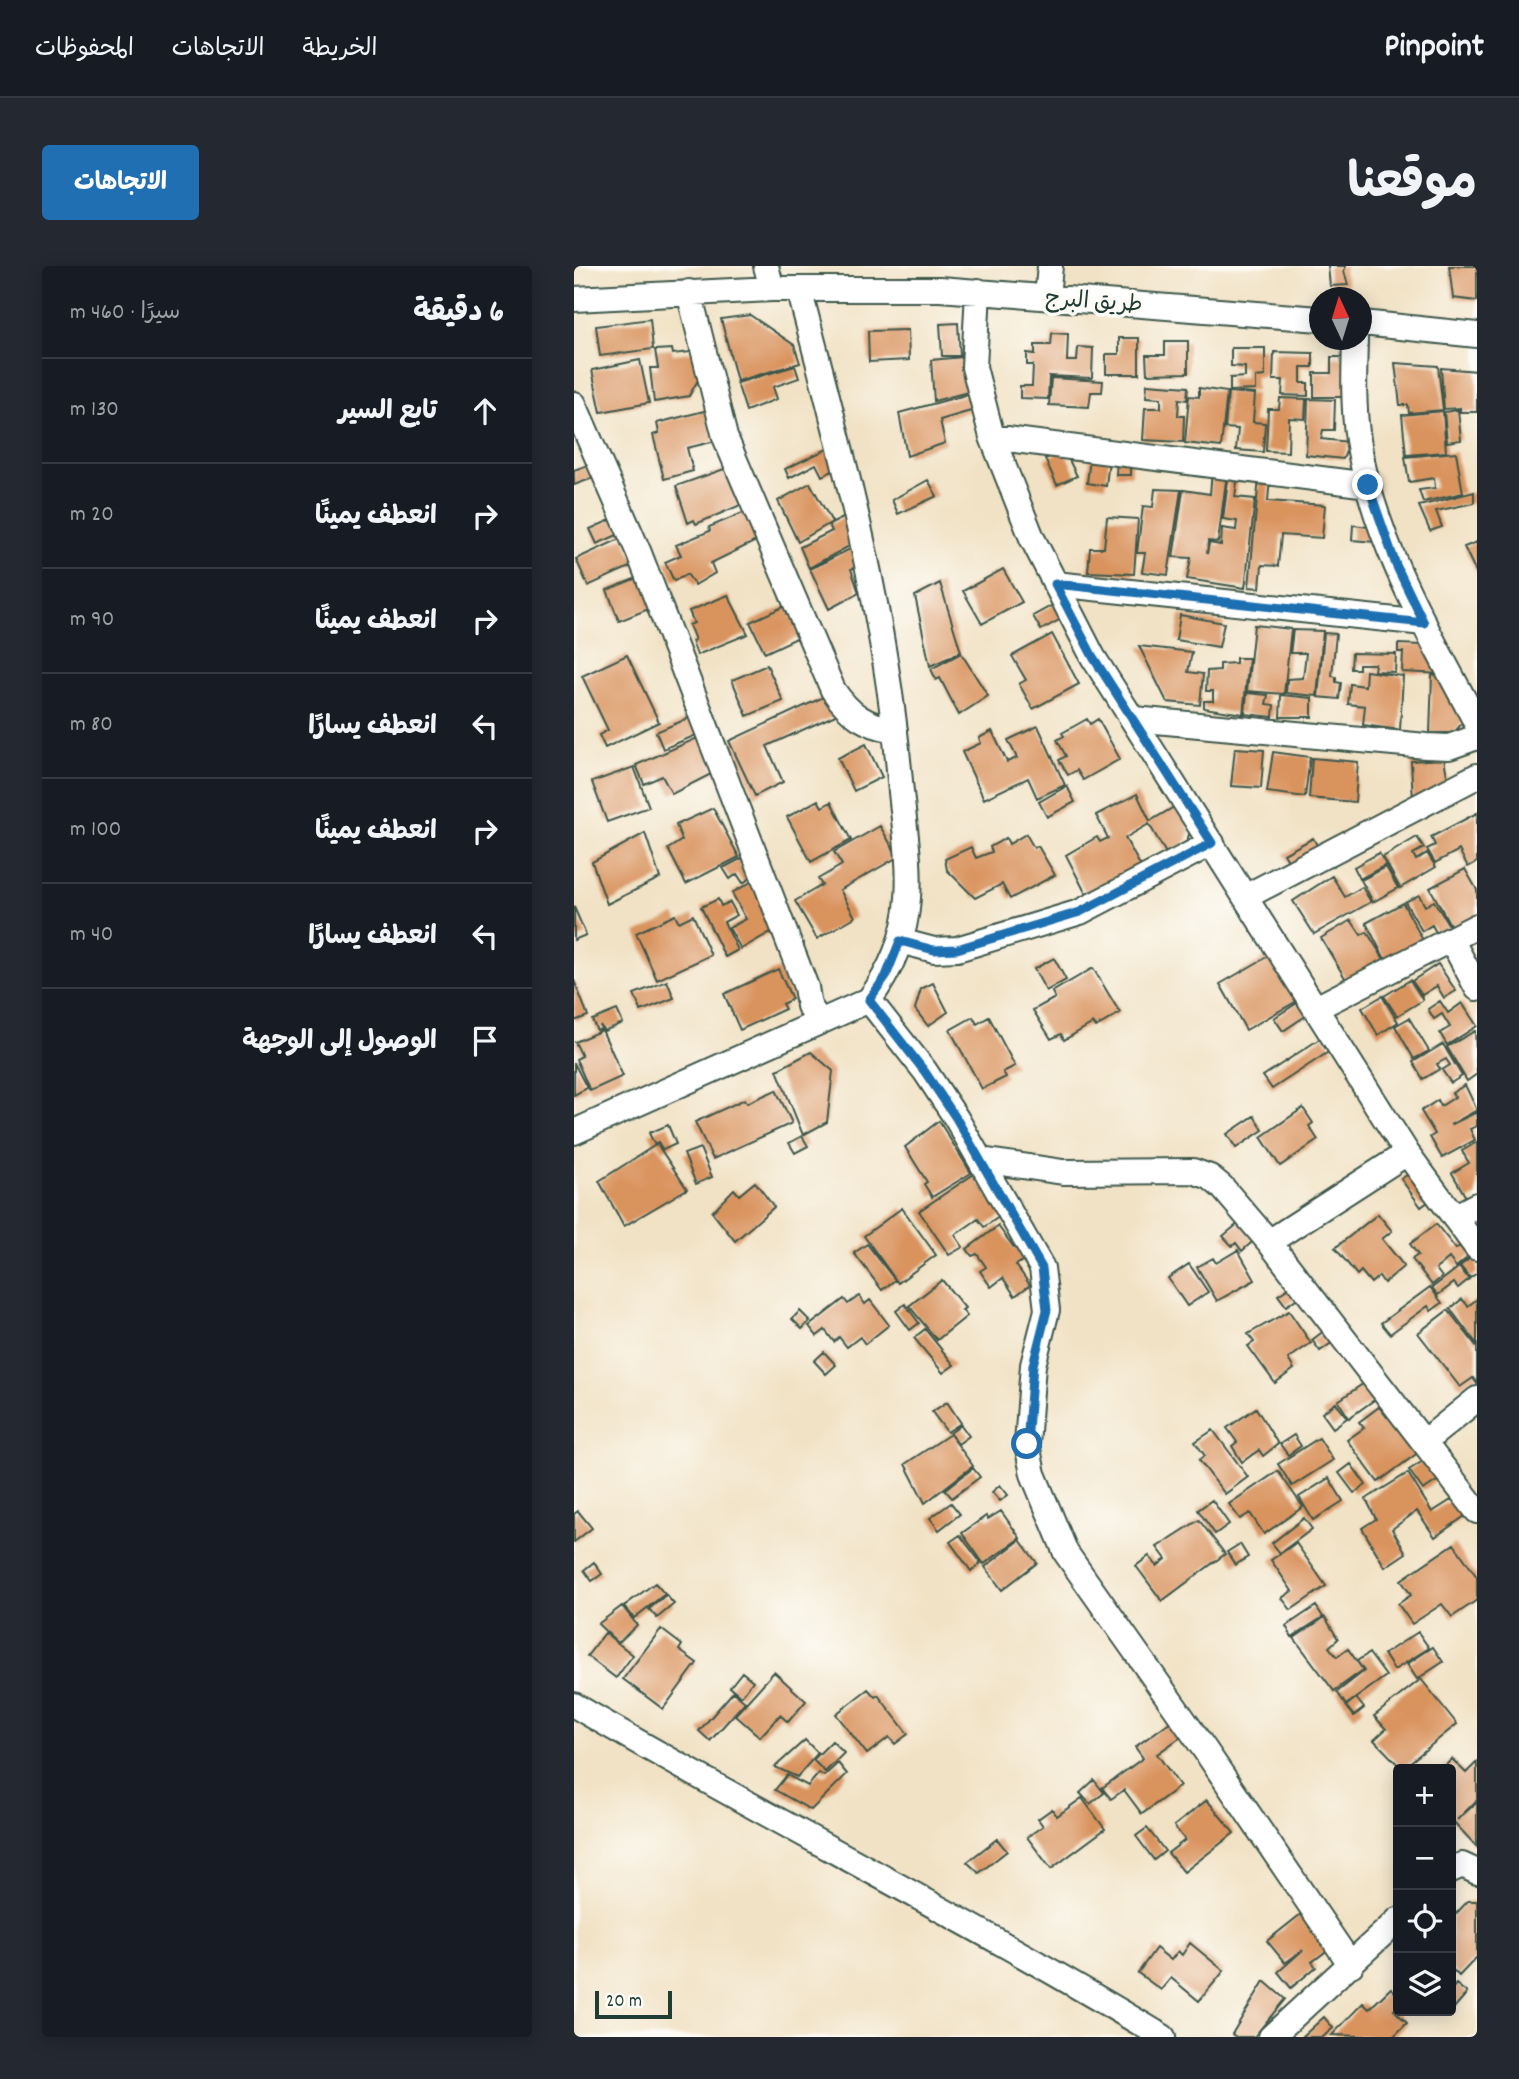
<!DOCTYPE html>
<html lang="ar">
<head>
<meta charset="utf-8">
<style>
  :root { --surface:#171b24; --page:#242831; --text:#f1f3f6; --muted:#9ea1a6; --line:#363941; --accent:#1f6fb2 }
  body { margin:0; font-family:Dekko,"Playpen Sans Arabic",sans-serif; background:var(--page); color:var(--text); direction:rtl }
  .controls { position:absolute; right:21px; bottom:21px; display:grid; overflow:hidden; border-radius:7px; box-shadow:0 4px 18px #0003 }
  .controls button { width:63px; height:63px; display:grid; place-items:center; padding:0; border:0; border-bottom:2px solid var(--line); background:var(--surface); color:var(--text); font:35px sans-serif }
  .compass { position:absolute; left:735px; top:21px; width:63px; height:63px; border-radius:50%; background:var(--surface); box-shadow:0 4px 18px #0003; rotate:356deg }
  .scale { position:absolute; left:21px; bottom:18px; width:77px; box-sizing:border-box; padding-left:7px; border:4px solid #1f3d34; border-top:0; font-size:19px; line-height:24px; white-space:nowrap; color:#1f3d34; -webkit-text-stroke:5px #fdfcf7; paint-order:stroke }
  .stop { position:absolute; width:21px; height:21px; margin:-16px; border:5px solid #1f6fb2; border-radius:50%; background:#fff }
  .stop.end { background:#1f6fb2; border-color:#fff; box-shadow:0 2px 7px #0008 }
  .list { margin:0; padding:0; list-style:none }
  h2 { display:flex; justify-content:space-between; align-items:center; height:91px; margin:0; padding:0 28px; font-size:30px }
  h2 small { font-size:23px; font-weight:400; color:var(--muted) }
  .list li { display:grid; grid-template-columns:46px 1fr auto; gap:21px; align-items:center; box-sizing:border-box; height:105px; padding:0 28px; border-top:2px solid var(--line) }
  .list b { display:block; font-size:26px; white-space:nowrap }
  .list em { font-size:23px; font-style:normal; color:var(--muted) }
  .icon { flex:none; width:38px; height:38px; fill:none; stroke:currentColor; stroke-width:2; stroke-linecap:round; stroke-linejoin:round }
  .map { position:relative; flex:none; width:903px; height:1771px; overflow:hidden; direction:ltr; border-radius:7px }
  header { display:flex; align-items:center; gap:42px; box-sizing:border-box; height:98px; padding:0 35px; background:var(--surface); border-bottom:2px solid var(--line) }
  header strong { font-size:33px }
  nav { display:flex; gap:38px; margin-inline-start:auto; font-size:24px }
  .intro { display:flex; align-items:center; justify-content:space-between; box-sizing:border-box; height:168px; padding:0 42px }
  h1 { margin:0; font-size:49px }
  .button { padding:18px 32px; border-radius:7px; background:var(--accent); color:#fff; font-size:24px; font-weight:700 }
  main { display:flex; gap:42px; padding:0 42px }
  aside { flex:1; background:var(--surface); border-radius:7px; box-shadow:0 4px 18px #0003 }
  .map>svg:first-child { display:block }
  .building { fill:#d9935d }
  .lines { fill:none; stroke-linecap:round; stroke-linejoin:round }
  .minor-casing { stroke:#3e564a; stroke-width:28 }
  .minor { stroke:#fff; stroke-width:24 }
  .route { stroke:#1f6fb2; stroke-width:9 }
  .labels { text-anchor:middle; stroke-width:7; stroke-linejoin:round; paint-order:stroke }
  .street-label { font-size:23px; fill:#1f3d34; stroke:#fdfcf7 }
</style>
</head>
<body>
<header>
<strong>Pinpoint</strong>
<nav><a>الخريطة</a><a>الاتجاهات</a><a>المحفوظات</a></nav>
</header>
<div class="intro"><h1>موقعنا</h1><a class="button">الاتجاهات</a></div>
<main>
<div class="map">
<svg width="903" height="1771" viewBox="0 0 903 1771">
  <rect width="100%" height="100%" fill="#fdfcf7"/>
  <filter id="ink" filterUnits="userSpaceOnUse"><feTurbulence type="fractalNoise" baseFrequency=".0143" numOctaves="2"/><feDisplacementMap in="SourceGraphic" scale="14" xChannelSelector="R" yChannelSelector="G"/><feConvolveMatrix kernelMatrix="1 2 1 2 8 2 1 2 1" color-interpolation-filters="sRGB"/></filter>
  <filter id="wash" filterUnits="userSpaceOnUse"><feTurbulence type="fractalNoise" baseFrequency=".00686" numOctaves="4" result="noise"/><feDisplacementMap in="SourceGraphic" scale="28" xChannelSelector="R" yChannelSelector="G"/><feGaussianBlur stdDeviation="1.57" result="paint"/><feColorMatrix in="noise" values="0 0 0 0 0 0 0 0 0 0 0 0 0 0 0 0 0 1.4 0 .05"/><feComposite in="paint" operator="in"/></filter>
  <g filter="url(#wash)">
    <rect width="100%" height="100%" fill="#f1e2c5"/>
    <g id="blocks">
      <path class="building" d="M754 0H772L770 5 774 19 756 20Z
        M875 0H903V35L879 32Z
        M176 49 220 79 226 97 163 115 147 53Z
        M76 53 79 83 26 90 22 60Z
        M384 57 386 90H368L366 58Z
        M334 64 335 94 295 96 294 65Z
        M478 67 494 68 493 95H503L504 81 519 82 518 112 475 110 474 133 446 132V120H458L459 99H453V87L461 88V79H477Z
        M545 72H565V108H532V88H545Z
        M591 75H614V107L573 108 572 89H591Z
        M657 82H691V110L682 111V124L656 125V112L671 111V101L657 100Z
        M98 83 99 88 125 85 128 107 115 130 80 136 76 102H84L81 84Z
        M700 86 739 87V101H727V117H734V130L708 129 709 114H699Z
        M389 91 394 126 360 135 357 94Z
        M757 91H778L779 131H740V107H757Z
        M66 94 75 137 27 146 18 104Z
        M821 97 864 100 869 144 835 147 834 139H826Z
        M221 100 225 112 199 121 203 133 172 145 163 117Z
        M867 102 903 105V146H886V142L870 143Z
        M477 112 529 115 528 126H517L515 141 475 139Z
        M573 118 614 121 613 134 605 133 604 150H610L609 176 569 174 571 142H587V132L572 131Z
        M625 122 653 126 647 181 611 177 615 130 625 131Z
        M654 126 681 128 679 156 691 157 689 186 662 184 664 163 651 162Z
        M395 128 400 144 366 154 371 177 333 190 325 147Z
        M706 132 732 133 731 153 715 152 714 186 692 185 694 143H705Z
        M734 133 761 134 760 164H749L747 173 776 176 769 193 732 189Z
        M134 144 142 175 113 182 119 205 90 213 79 169 85 167 83 157Z
        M884 144 887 174 873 176 870 146Z
        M869 145 872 186 832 189 828 149Z
        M255 182 265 202 248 210 242 198 215 212 211 203Z
        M490 184 503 210 483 219 471 193Z
        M882 186 889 227 849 236 845 224 861 222 860 212 835 216 831 191Z
        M516 192 535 194 532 220 513 217Z
        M543 192 557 193V209H542Z
        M17 198 22 211 0 219V204Z
        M153 202 169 238 122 258 120 254 114 257 102 220Z
        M638 205 653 207 644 276 634 275 633 288 635 277 647 279 648 262 662 264 663 255 649 253 655 207 664 208 661 231 681 233 671 322 613 313 617 292 599 291 609 224 636 228Z
        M685 211 696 212 694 235 751 239 748 272 707 269 704 300 688 299 686 322 675 321Z
        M354 214 363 230 324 248 318 234Z
        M236 217 258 256 224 276 204 235Z
        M581 223 607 224 594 309 568 306 571 287H563L569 240 579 241Z
        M900 226V237L862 245 868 261 856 265 845 240Z
        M171 246 184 274 137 297 141 307 121 319 113 308 100 315 91 296 107 289 102 279 136 265 135 261Z
        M281 246 288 273 235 302 226 281 258 265 255 259Z
        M43 251 50 266 23 278 16 263Z
        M533 251 564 253 560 308 514 306 516 282H530Z
        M779 259 802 262 801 276 778 274Z
        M50 271 62 298 14 320 2 293Z
        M903 276V308L890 281Z
        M288 277 292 297 277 303 285 327 255 343 236 303Z
        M429 303 448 336 408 358 389 325Z
        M70 309 82 340 45 355 33 324Z
        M366 317 387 386 356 400 341 330Z
        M154 329 174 368 123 389 118 375 121 374 115 359 120 357 115 345Z
        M486 335 494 349 467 364 459 350Z
        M213 339 227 370 191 387 176 356Z
        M606 349 650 357 645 381 602 374Z
        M680 359 717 363 710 428 673 425Z
        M719 364 749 365 743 430 712 427 713 413 729 412 732 387H716Z
        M750 367 762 368 758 410 762 411V416L767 417 765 433 744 431Z
        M478 368 505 418 459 443 445 418 452 414 438 390Z
        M824 378 870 380 869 408 828 406 829 386H824Z
        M565 380 618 386 614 406 629 408 626 439 593 436Z
        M387 387 414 430 385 449 366 412 362 414 357 403Z
        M778 387 822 388 821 406 800 405 801 398H785V403H777Z
        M53 389 85 456 31 482 25 469 34 464 8 410Z
        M662 392H675L669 448 630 442V435H639V425H632L633 405 646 404V398L662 397Z
        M193 399 209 435 173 450 158 414Z
        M792 405 829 410 826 464 789 459 791 440 774 438 776 418 791 420Z
        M858 409 875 410 893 451 880 467H856Z
        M673 427 694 429 692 438 700 439 699 451 671 448Z
        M256 428 266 447 193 480 209 516 181 530 155 475Z
        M707 429 738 432V451H706Z
        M124 448 132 465 89 483 82 466Z
        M513 453 516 458 524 453 546 493 509 514 503 504 494 509 485 494 492 490 483 474 490 470 488 467Z
        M464 460 491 519 463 532 454 512 410 533 388 486 407 477 405 472 418 465 433 496 443 492 434 474Z
        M128 470 141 506 98 528 88 510 70 518 62 499Z
        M292 478 308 511 280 525 264 492Z
        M661 482 690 484 687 522 657 520Z
        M699 486 736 491 731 531 693 526Z
        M738 492 784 496 781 536 735 532Z
        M870 493 874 515 839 536 837 495Z
        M60 501 75 541 33 556 18 516Z
        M493 520 501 536 473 551 465 536Z
        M563 528 576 555 607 537 616 565 613 575 593 589 575 558 551 572 567 601 514 632 492 589 523 571 526 576 534 572 522 549Z
        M244 534 248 541 257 536 277 574 237 596 213 551Z
        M139 542 165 591 112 618 94 583 108 574 102 559Z
        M903 547V596L894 601 885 584 861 597 853 583 861 579 857 571Z
        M306 560 324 591 266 624 281 651 243 673 221 635 248 619 244 613 268 599 260 586Z
        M71 567 86 612 33 638 18 596Z
        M452 568 460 582 464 580 481 609 436 633 428 618 401 632 373 604 371 593 397 581 402 592 418 586 416 581 432 572 435 578Z
        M843 571 850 582 839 588 842 594 853 587 862 601 826 622 809 591Z
        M739 572 747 586 718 602 710 588Z
        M805 587 812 599 786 613 780 601Z
        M176 588 184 607 169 617 163 608 156 613 149 602Z
        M812 601 824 622 799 636 787 614Z
        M891 603 903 624V653L880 666 856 622Z
        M758 610 771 631 788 621 797 636 740 668 719 635Z
        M177 616 208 670 201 674 197 666 167 683 155 662 172 653 158 627Z
        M845 629 851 640 860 635 879 666 866 674 858 659 848 665 831 636Z
        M144 633 147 640 156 636 163 649 150 656 164 684 151 691 127 641Z
        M829 637 852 680 814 699 792 657Z
        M0 641 12 669 0 674Z
        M101 649 105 656 119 649 137 689 83 714 62 667Z
        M777 654 787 669 793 666 814 700 777 722 747 672Z
        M703 685 730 731 672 764 646 718Z
        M480 692 492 714 472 725 460 703Z
        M864 698 882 725 870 732 863 720 848 729 838 715Z
        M519 702 546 747 522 761 519 757 490 774 487 768 477 773 459 744 481 732 478 726Z
        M204 703 218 733 208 738 211 743 166 764 150 728Z
        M0 714 14 750 0 755Z
        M836 714 849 734 823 750 810 730Z
        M93 715 100 732 67 745 60 728Z
        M359 717 374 746 354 760 341 743 347 723Z
        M808 730 824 756 804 769 788 742Z
        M731 732 739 745 709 765 700 752Z
        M866 735 874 747 888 737 903 760 873 779 866 767 876 761 868 748 860 753 854 743Z
        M43 744 49 757 30 765 26 759 27 763 23 765 18 754Z
        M399 751 403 758 415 751 441 800 429 806 432 811 408 823 376 764Z
        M835 752 855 785 840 793 821 760Z
        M28 764 49 810 16 825 2 793 8 790 1 776Z
        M901 765 903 808 893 815 873 781Z
        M750 770 759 783 698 823 689 810Z
        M869 778 888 810 877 817 868 804 876 799 872 793 863 798 866 803 849 813 839 796Z
        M237 786 259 805 253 856 229 869 203 804Z
        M0 797 13 822 0 829Z
        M891 819 903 844 876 859 903 846V860L896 863 901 874 868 892 856 871 861 868 847 845 864 834 867 840 881 831 878 827Z
        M202 824 218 857 139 893 121 856 171 833 173 837Z
        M729 842 739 857 735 860 744 874 706 900 687 871Z
        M680 850 689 864 662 882 653 868Z
        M365 855 397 907 358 931 350 918 353 916 331 881Z
        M94 859 102 878 89 884 84 876 80 878 75 867Z
        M228 870 234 880 221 887 215 877Z
        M903 876V930L894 935 878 907 895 897 888 885Z
        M83 878 113 923 50 960 25 915Z
        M126 882 138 911 122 918 110 888Z
        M842 903 862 930 847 941 827 913Z
        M400 908 428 949 410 961 404 953 381 969 389 981 375 989 345 945Z
        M181 916 200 941 161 975 138 946 160 923 165 929Z
        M328 942 362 989 324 1017 290 970Z
        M804 948 818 965 808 973 830 1000 810 1017 805 1010 797 1017 787 1005 783 1009 761 982Z
        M671 952 686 969 668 985 662 977 658 980 649 970Z
        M862 958 882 983 893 974 902 985 882 1001 875 992 862 1003 868 1011 858 1019 838 993 844 989 836 978Z
        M424 960 441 983 445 981 453 992 442 999 456 1019 441 1030 429 1012 417 1021 406 1005 412 1001 403 988 398 990 393 983Z
        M293 978 321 1014 308 1024 280 987Z
        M664 984 681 1014 643 1035 623 1001 639 992 642 997Z
        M903 987V1007L896 1012 886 1000Z
        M615 998 634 1026 613 1040 594 1012Z
        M885 1001 895 1013 884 1022 880 1017 864 1029 858 1022Z
        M368 1014 391 1042 388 1044 393 1050 363 1074 335 1040Z
        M718 1020 726 1030 712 1040 704 1029Z
        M856 1021 868 1037 857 1045 854 1040 816 1068 807 1057Z
        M285 1030 291 1038 296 1034 315 1059 291 1078 286 1071 273 1081 265 1071 260 1076 251 1064 243 1070 235 1060 270 1033 274 1038Z
        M888 1033 894 1040 903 1033V1078L876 1043Z
        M331 1038 345 1057 336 1064 322 1045Z
        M874 1044 903 1081V1118L899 1112 886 1121 844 1067Z
        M226 1045 236 1055 228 1063 218 1053Z
        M715 1045 737 1077 714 1093 720 1103 701 1117 674 1080 680 1076 674 1068Z
        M755 1061 763 1073 746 1085 738 1074Z
        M351 1063 380 1099 369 1107 340 1072Z
        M250 1086 262 1099 252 1108 240 1095Z
        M796 1113 807 1129 775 1152 764 1135Z
        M373 1136 387 1157 373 1166 358 1146Z
        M762 1137 773 1152 759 1162 748 1147Z
        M805 1141 813 1151 820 1145 849 1183 804 1216 773 1174 790 1162 785 1156Z
        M682 1142 704 1178 689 1190 685 1184 668 1196 658 1180 663 1176 653 1162Z
        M387 1159 395 1170 384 1178 376 1167Z
        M639 1164 674 1211 651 1228 625 1194 631 1190 621 1176Z
        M376 1168 399 1200 351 1237 331 1198Z
        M720 1169 727 1180 714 1189 706 1178Z
        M745 1172 759 1194 718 1220 704 1198Z
        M852 1193 866 1213 849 1224 835 1204Z
        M777 1198 792 1219 780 1227 765 1207Z
        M399 1202 406 1211 378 1232 371 1224Z
        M704 1205 729 1241 690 1268 676 1247 666 1253 655 1238Z
        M834 1207 858 1246 885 1229 898 1245 861 1271 843 1245 818 1263 832 1287 811 1301 788 1262 802 1253 792 1233Z
        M755 1212 769 1235 739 1254 725 1231Z
        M426 1219 434 1229 426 1235 418 1226Z
        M638 1234 655 1258 641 1268 624 1244Z
        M377 1237 386 1248 365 1264 356 1252Z
        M4 1245 18 1262 0 1276V1248Z
        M427 1245 446 1272 410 1298 388 1267 412 1250 414 1253Z
        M730 1252 738 1263 706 1287 698 1277Z
        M625 1254 651 1288 588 1335 562 1300 575 1290 583 1300 592 1293 583 1281Z
        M386 1269 407 1297 397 1305 376 1276Z
        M446 1274 463 1297 428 1324 411 1301Z
        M722 1277 752 1320 717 1344 708 1332 718 1325 697 1294Z
        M666 1278 674 1291 661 1299 653 1286Z
        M880 1278 903 1311V1334L878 1351 868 1338 838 1358 824 1338 837 1329 827 1314Z
        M20 1296 28 1308 18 1315 10 1304Z
        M81 1317 91 1328 60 1352 50 1340Z
        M92 1329 100 1338 83 1352 75 1343Z
        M48 1340 63 1359 44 1377 24 1358Z
        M742 1340 749 1351 718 1371 712 1360Z
        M751 1351 764 1373 755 1381 763 1391 774 1383 789 1404 760 1425 720 1372Z
        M87 1363 108 1379 105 1384 123 1397 89 1443 49 1413Z
        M844 1366 855 1382 820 1404 810 1388Z
        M31 1367 59 1389 42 1412 13 1390Z
        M859 1381 869 1396 843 1413 833 1398Z
        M795 1387 812 1410 772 1439 763 1426 790 1405 783 1395Z
        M168 1406 179 1415 167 1430 156 1421Z
        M200 1406 232 1435 214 1456 206 1449 186 1471 161 1449Z
        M847 1413 883 1458 828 1503 800 1474 812 1463 800 1450Z
        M294 1423 301 1431 304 1429 334 1468 321 1478 315 1471 293 1488 262 1448Z
        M159 1426 171 1436 136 1475 125 1465Z
        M782 1432 790 1442 780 1450 772 1440Z
        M610 1446 621 1461 583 1488 606 1520 568 1548 550 1524 537 1533 528 1522 569 1492 561 1481Z
        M231 1474 244 1487 223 1511 201 1501Z
        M258 1475 270 1487 251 1506 239 1494Z
        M878 1493 892 1507 903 1496V1534L883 1554 903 1536V1581L877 1553V1503H868Z
        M264 1497 273 1508 237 1544 201 1524 213 1509 234 1520 245 1507 250 1510Z
        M520 1514 530 1527 516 1538 506 1527Z
        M508 1532 531 1563 477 1603 453 1571 469 1560 464 1553 478 1543 483 1550Z
        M633 1534 660 1567 610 1606 594 1587 611 1574 600 1560Z
        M573 1562 591 1585 580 1594 562 1570Z
        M423 1573 433 1585 405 1607 393 1596Z
        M894 1635H903V1691L885 1710 877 1702V1653Z
        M727 1648 755 1683 738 1696 742 1701 717 1722 704 1706 729 1684 711 1697 693 1675Z
        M616 1677 650 1705 625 1735 597 1712 587 1724 564 1707 582 1682 597 1694 604 1685 608 1689Z
        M690 1715 711 1733 680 1771H662L658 1768Z
        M882 1718 893 1727 879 1743 877 1724Z
        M817 1722 824 1729V1740L820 1744 833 1757 819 1771 758 1769 789 1737 795 1743Z
        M750 1751 759 1762 749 1771H728Z"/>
    </g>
  </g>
  <g filter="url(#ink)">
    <use href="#blocks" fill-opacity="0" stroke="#3e564a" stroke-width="2"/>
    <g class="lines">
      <g class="minor-casing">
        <path id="minor" d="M192 0 198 23
          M404 25 400 101 418 171 458 272 519 391 833 887 903 982
          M115 26 151 171 259 424C276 449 291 459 321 464
          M473 31 476 0
          M0 33 198 23H366L746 53
          M788 57 903 69
          M781 74C780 108 779 141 784 174 800 276 856 369 903 458
          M0 138 65 287 232 721 235 740 245 754
          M418 171 794 219
          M481 318 850 357
          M560 453 852 480 875 481 903 471
          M671 631 903 510
          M877 673 903 722
          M326 675 360 684 383 683 506 646 638 577
          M295 734 351 805 382 852 468 1002 473 1044 459 1099 453 1178 459 1208 492 1287 631 1484 777 1699
          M742 742 903 660
          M0 866 295 734C317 705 332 669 334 632 337 594 329 553 326 515 312 347 268 186 225 23
          M407 894 489 906 619 905 636 911 648 921 695 976 903 1245
          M880 951 903 939
          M695 976 833 887
          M850 1176 903 1133
          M0 1439C194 1553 396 1654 589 1771
          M877 1604 888 1599 903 1606
          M697 1771 824 1654"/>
      </g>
      <use href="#minor" class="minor"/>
    </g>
  </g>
  <g class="lines" filter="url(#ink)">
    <path class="route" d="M453 1178 459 1099 473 1044 468 1002 382 852 351 806 295 734 312 710 326 675 360 684 383 683 506 646 638 577 519 391 481 318 850 357 822 299 794 219"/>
  </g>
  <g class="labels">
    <g class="street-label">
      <text transform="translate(520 34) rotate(4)" y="8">طريق البرج</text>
    </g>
  </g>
</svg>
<div class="controls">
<button>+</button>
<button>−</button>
<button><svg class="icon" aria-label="locate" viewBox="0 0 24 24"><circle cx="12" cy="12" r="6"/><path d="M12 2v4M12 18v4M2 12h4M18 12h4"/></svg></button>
<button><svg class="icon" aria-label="layers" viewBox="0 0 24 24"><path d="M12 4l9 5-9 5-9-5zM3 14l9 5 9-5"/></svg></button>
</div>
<svg class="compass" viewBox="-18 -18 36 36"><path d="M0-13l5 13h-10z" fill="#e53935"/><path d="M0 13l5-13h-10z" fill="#9ea1a6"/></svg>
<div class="scale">20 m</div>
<div class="stop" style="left:453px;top:1178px"></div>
<div class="stop end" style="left:794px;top:219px"></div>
</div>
<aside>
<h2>6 دقيقة<small>سيرًا · 460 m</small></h2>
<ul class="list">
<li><svg class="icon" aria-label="ahead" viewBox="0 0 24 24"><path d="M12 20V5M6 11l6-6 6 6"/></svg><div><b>تابع السير</b></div><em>130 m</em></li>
<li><svg class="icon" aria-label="right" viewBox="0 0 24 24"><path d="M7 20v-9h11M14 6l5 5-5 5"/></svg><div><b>انعطف يمينًا</b></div><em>20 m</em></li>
<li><svg class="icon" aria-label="right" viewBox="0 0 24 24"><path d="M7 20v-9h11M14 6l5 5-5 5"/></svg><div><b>انعطف يمينًا</b></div><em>90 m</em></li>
<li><svg class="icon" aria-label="left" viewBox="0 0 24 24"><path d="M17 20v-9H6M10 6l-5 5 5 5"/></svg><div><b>انعطف يسارًا</b></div><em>80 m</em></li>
<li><svg class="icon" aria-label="right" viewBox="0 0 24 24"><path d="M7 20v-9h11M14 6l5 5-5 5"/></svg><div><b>انعطف يمينًا</b></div><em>100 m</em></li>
<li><svg class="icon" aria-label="left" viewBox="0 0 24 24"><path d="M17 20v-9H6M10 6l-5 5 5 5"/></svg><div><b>انعطف يسارًا</b></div><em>40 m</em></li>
<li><svg class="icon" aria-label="arrive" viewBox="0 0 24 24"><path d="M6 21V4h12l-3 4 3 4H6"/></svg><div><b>الوصول إلى الوجهة</b></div></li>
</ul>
</aside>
</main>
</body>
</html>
